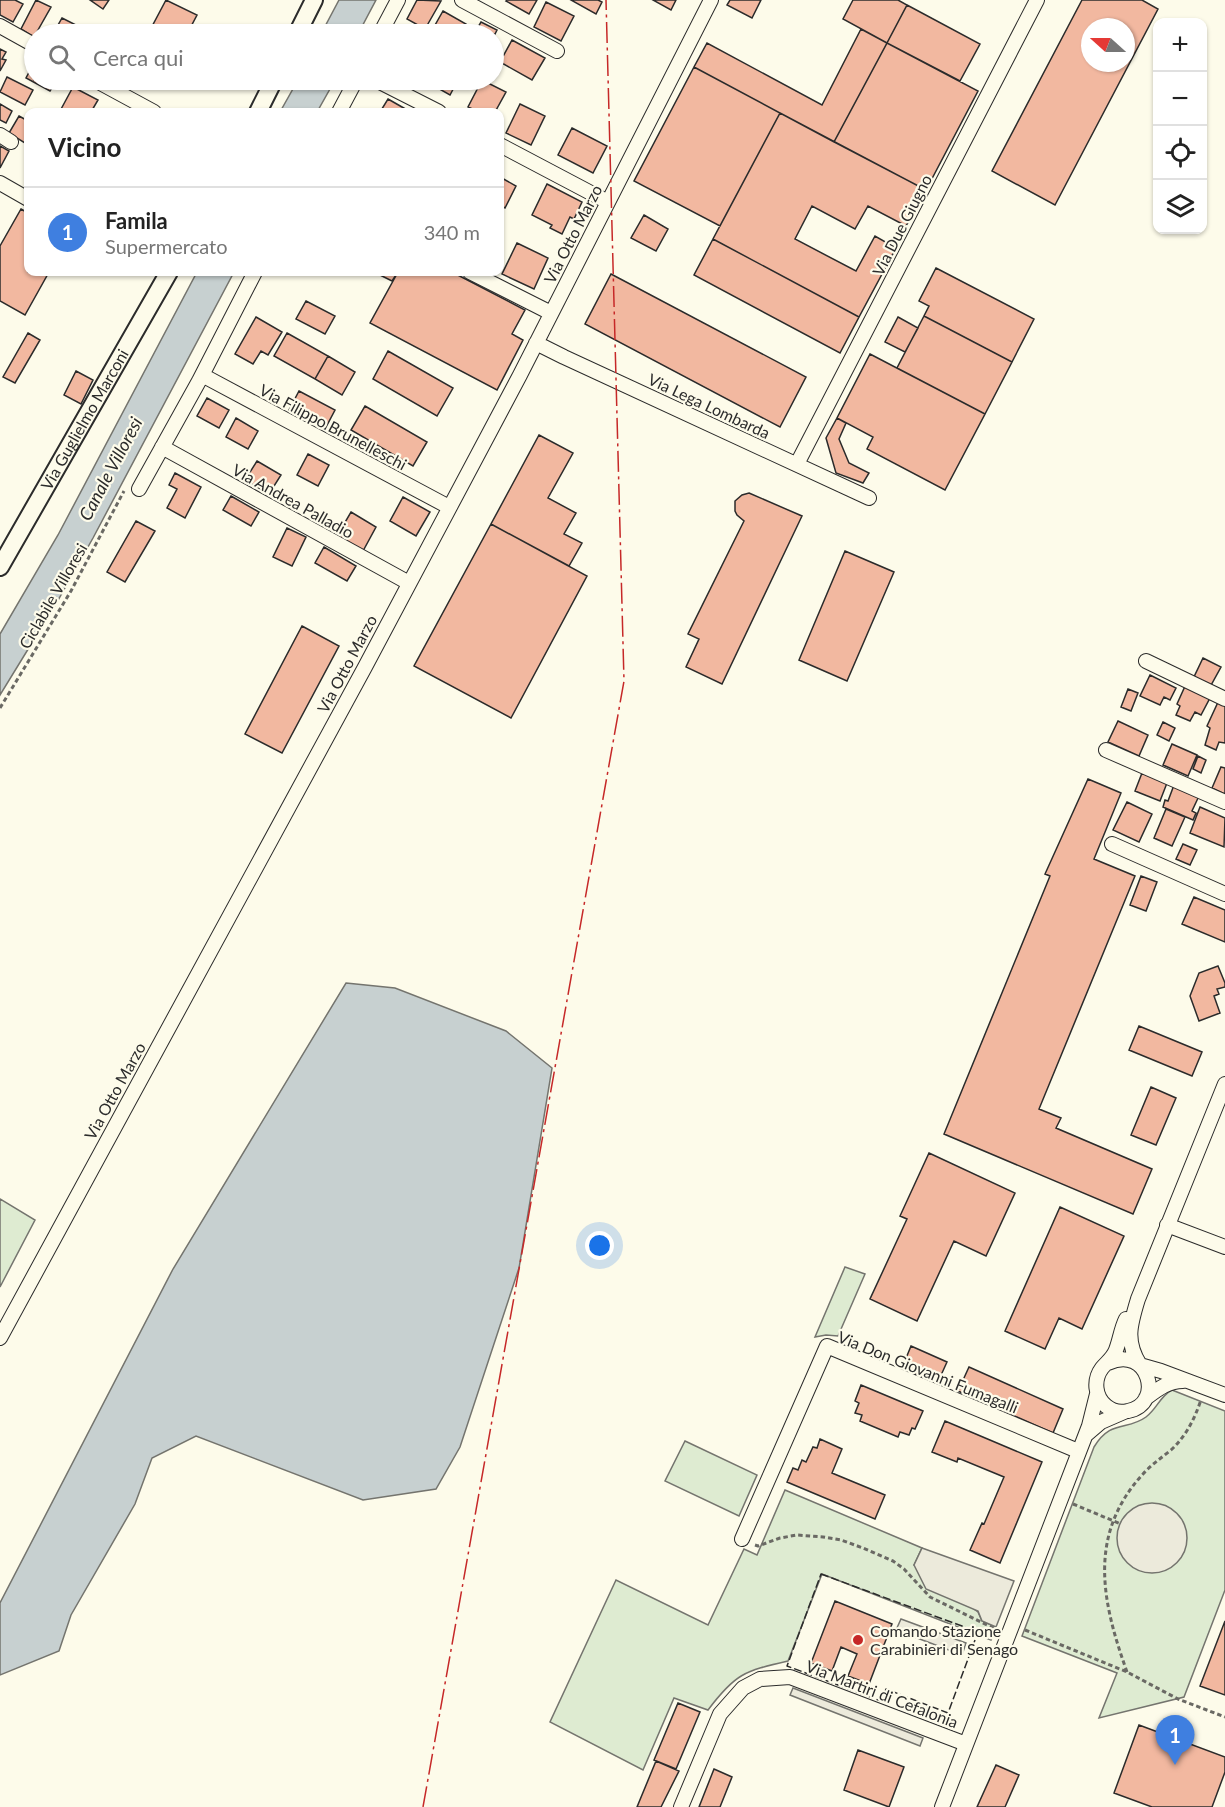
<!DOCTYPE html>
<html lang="it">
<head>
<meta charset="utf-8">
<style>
  :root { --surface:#fff; --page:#f6f6f6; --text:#222; --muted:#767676; --line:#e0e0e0; --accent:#c62828 }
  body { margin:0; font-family:Lato,sans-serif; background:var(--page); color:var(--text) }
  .controls { position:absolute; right:18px; top:18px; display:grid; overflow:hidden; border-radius:12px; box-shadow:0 2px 4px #0004 }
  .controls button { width:54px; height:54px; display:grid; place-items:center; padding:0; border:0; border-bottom:2px solid var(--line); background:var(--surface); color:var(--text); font:30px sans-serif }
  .compass { position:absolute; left:1081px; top:18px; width:54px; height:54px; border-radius:50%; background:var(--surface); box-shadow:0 2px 4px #0004; rotate:291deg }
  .you { position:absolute; left:600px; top:1246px; width:21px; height:21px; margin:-15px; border:4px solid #fff; border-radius:50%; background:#1a73e8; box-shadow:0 0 0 9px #1a73e833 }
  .badge { display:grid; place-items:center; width:39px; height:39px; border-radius:50%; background:var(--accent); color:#fff; font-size:20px; font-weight:700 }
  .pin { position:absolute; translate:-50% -50px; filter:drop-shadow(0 2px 3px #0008) }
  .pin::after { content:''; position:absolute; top:32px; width:21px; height:18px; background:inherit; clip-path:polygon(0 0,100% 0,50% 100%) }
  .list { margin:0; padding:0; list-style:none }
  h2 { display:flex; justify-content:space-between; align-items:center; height:78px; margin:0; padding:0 24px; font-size:26px }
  h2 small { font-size:20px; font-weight:400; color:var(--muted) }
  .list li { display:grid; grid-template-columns:39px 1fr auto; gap:18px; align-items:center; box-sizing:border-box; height:90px; padding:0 24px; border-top:2px solid var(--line) }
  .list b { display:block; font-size:22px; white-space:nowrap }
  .list p { margin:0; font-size:20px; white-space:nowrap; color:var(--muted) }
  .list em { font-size:20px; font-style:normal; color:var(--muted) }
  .icon { flex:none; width:33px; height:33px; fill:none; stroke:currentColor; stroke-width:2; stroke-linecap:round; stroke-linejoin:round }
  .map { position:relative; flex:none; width:1225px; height:1807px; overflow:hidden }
  .search { position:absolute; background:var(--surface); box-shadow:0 2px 4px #0004; left:24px; top:24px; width:480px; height:66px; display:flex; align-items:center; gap:15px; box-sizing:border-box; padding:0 21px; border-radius:33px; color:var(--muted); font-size:22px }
  .panel { position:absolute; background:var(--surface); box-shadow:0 2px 4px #0004; left:24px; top:108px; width:480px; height:168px; border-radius:12px }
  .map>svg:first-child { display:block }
  .green { fill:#deebd1; stroke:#74746e; stroke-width:1.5 }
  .parking { fill:#eceadb; stroke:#74746e; stroke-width:1.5 }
  .water { fill:#c7d0d0; stroke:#74746e; stroke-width:1.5 }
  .building { fill:#f2b8a0; stroke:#2b2b2b; stroke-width:1.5; fill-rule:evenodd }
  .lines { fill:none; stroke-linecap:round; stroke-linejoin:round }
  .minor-casing { stroke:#2b2b2b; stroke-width:16 }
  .tertiary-casing { stroke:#2b2b2b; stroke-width:20 }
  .path { stroke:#6a6964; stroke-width:3; stroke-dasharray:4.5 3; stroke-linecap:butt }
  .minor { stroke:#fdfbea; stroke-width:14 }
  .tertiary { stroke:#fdfbea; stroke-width:16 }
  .fence { stroke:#2b2b2b; stroke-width:1.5; stroke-dasharray:8 3; stroke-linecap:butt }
  .power { stroke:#c62828; stroke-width:1.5; stroke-dasharray:21 4.5 3 4.5; stroke-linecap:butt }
  .poi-dot { fill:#c62828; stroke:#fdfbea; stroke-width:2 }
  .labels { text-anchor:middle; stroke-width:4.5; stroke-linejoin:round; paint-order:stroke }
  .street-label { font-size:16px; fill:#2b2b2b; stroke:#fdfbea }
  .poi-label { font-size:16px; fill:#2b2b2b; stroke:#fdfbea; text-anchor:start }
  .water-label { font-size:18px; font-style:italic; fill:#2b2b2b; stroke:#fdfbea }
</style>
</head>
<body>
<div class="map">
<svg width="1225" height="1807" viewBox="0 0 1225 1807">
  <rect width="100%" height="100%" fill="#fdfbea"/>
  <path class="green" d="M0 1199 35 1220 0 1287Z
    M845 1267 865 1274 838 1336 826 1335 815 1337Z
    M1172 1390 1225 1411V1590L1184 1697 1099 1718 1117 1673 1022 1636 1094 1447C1111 1419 1127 1431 1146 1417 1157 1409 1160 1396 1172 1390Z
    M685 1441 757 1475 739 1516 665 1481Z
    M785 1490 922 1548 914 1565 978 1612 982 1621 996 1627 991 1640 822 1574 788 1661C744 1671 735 1674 708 1710L674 1698 643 1770 550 1722 616 1580 708 1625 744 1549 757 1555Z"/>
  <path class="parking" d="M1117 1538a35 35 0 1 1 70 0a35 35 0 1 1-70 0Z
    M922 1548 1014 1581 996 1627 982 1621 978 1611 926 1589 914 1565Z
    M901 1619 966 1643 962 1655 896 1630Z
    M793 1688 923 1738 920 1746 790 1695Z"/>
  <path class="water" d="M339 0H376L358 34H321Z
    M298 80H335L317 112H280Z
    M197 272H234L93 538 57 602 0 695V634L58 535Z
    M346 983 395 988 506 1031 552 1068 519 1268 460 1447 436 1489 363 1500 196 1436 152 1458 135 1504 71 1615 59 1651 0 1675V1603L173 1269Z"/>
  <path class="building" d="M0 0H15L23 4 13 22 0 15Z
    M36 0 51 7 34 37 21 29Z
    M90 0H109L103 9Z
    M166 0 197 15 187 34H148Z
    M417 0 441 1 425 29 407 19Z
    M507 0H537L529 14 506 1Z
    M571 0H598L602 2 596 14Z
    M653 0H676L671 10Z
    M730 0H761L752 18 727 5Z
    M853 0H898L907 5 887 43 843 19Z
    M1082 0H1142L1158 9 1055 205 992 171ZM1090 27H1126V63H1090Z
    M546 2 574 16 561 41 534 27Z
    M907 5 980 44 960 81 887 43Z
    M443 11 466 24 461 34H430Z
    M62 18 82 28 79 34H53Z
    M481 22 497 30 494 36V34H474Z
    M861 29 887 43 834 142 694 67 707 43 822 105Z
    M512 40 545 58 532 80 500 62Z
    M887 43 978 91 926 190 834 142Z
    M0 49 6 52 2 59 6 60 0 71Z
    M34 63V80H57L50 91 26 78Z
    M694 67 780 113 720 226 634 181Z
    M7 77 33 90 25 105 0 92Z
    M428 80H458L450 95 427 82Z
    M482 80 506 92 495 112H479L468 107Z
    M73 87 98 100 91 112H63L60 111Z
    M388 99 409 111 408 112H380Z
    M0 104 12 111 6 123 0 120Z
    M520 104 545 116 531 145 506 133Z
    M780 113 926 190 906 226 868 206 855 229 812 206 795 239 856 271 875 236 896 248 859 317 713 239Z
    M19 116 28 121V145L9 133Z
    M572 128 607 146 593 173 558 155Z
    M0 146 9 151 0 168Z
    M500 177 516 186 505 208 500 205Z
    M547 184 582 202 574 219 570 217 562 234 550 228 552 225 532 215Z
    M21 209 28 213V272H49L25 315 0 301V246Z
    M644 215 668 229 656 251 631 238Z
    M713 239 859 317 840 353 694 275Z
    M517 243 548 258 534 289 502 274Z
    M936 268 1034 319 1012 362 924 316 929 306 919 301Z
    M374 272H398L392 281Z
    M398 272H452L525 310 512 334 523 340 497 390 370 323Z
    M611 274 806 377 780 427 585 324Z
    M306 301 335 316 325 334 296 319Z
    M924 316 1012 362 985 414 897 368Z
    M256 317 282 332 268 355 261 351 253 364 235 354Z
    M898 317 918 328 905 352 885 342Z
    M28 333 40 340 15 383 3 377Z
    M287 333 328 356 315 379 274 356Z
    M388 351 453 388 437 416 373 379Z
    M870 354 985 414 945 490 867 449 873 437 837 418Z
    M328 356 355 372 342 395 315 379Z
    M76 371 93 380 81 404 64 395Z
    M299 391 335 410 325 429 289 410Z
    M207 398 229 410 219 428 197 416Z
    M365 406 427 442 413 466 351 430Z
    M236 418 258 431 248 449 226 437Z
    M837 418 846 423 839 439 849 463 869 473 863 483 836 473 826 438Z
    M539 435 573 453 548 498 576 513 564 534 582 543 569 566 491 524Z
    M308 454 329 465 318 486 297 475Z
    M257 461 281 475 269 494 245 480Z
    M175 473 201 487 185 518 167 508 177 489 169 485Z
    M749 493 802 516 722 684 686 667 699 639 688 634 744 521 737 515 735 511V501L742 495Z
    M231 496 259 512 251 526 223 510Z
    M403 497 430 512 416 536 390 521Z
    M351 512 376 527 363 551 337 536Z
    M136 521 155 531 125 582 107 572Z
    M491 524 587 576 511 718 414 666Z
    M287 528 306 537 292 566 273 557Z
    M324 547 356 566 347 581 315 563Z
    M845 551 894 572 847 681 799 660Z
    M302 626 339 646 282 753 245 734Z
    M1203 658 1221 667 1210 687 1193 679Z
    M1150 675 1176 688 1170 700 1164 697 1160 705 1140 696Z
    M1186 684 1211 696 1201 715 1195 712 1190 721 1176 715 1180 706 1177 704Z
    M1128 689 1138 693 1131 711 1121 707Z
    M1219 700 1225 703V743L1219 742 1216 750 1205 745 1210 728 1207 726Z
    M1118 721 1148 735 1139 756 1108 742Z
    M1163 722 1175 728 1169 741 1157 735Z
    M1172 744 1197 755 1188 776 1163 765Z
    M1198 756 1206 760 1201 773 1193 769Z
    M1221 767 1225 768V794L1212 788Z
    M1142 773 1167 783 1160 801 1135 791Z
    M1088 779 1121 793 1094 859 1135 876 1039 1109 1061 1118 1056 1128 1152 1169 1133 1214 944 1134 1050 876 1045 874Z
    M1174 785 1199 796 1192 811 1196 813 1193 820 1163 807 1165 800 1168 801Z
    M1127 802 1152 814 1139 842 1113 830Z
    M1200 807 1225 818 1224 847 1190 833Z
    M1166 809 1185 817 1172 846 1154 838Z
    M1183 844 1197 850 1190 865 1176 859Z
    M1141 876 1157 882 1146 911 1130 905Z
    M1194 897 1225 910V942L1182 924Z
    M1218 966 1225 983V987L1217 989 1219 994 1214 996 1220 1013 1199 1021 1190 996 1199 973Z
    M1139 1026 1202 1052 1192 1076 1129 1050Z
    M1151 1087 1176 1098 1156 1145 1131 1135Z
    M929 1153 1015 1193 986 1256 954 1241 917 1321 870 1299 907 1219 900 1216Z
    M1060 1207 1124 1236 1082 1329 1059 1318 1045 1349 1005 1331Z
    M911 1346 947 1362 937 1384 902 1368Z
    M969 1367 1063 1409 1053 1433 958 1391Z
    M861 1385 923 1411 915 1429 912 1428 909 1435 900 1432 898 1437 860 1421 862 1415 855 1413 859 1403 855 1401Z
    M945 1421 1042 1462 1000 1563 970 1550 982 1523 984 1524 1004 1477 958 1458 957 1462 932 1452Z
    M820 1439 842 1449 832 1473 885 1495 875 1519 787 1482 793 1468 798 1470 802 1460 806 1462 813 1447 817 1448Z
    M835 1601 892 1624 869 1684 848 1676 857 1654 841 1647 832 1671 811 1663Z
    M1225 1621V1695L1200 1686Z
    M678 1703 700 1712 676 1769 654 1760Z
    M1139 1725 1225 1757V1772L1212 1807H1152L1114 1793Z
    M858 1750 904 1767 889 1807 844 1790Z
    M656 1761 679 1771 661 1807H637Z
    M996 1765 1019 1775 1005 1807H977Z
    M714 1769 732 1777 720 1807H699Z"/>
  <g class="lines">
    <g class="minor-casing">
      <path id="minor" d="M462 0 557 51
        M0 26 34 45
        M380 34 398 0
        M95 80 154 112
        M376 80 439 112
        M339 112 356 80
        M0 135 11 142
        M500 145 608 202
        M0 183 28 199
        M470 272 551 313
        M536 343 564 357 869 498
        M202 375 449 507
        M162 447 409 583
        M797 464 1037 0
        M139 489 199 381 255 272
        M1146 661 1225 699
        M1106 750 1225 802
        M1112 844 1225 894
        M1225 1084 1138 1299C1130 1325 1125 1341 1140 1365L1161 1371 1225 1395
        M1167 1225 1225 1247
        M0 1338 365 667 520 375 711 0
        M1108 1363C1149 1344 1165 1404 1128 1411 1120 1413 1112 1411 1106 1406 1095 1397 1093 1380 1102 1368 1107 1362 1113 1358 1116 1350 1120 1340 1121 1329 1126 1319
        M1146 1398C1158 1389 1168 1381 1183 1381
        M1087 1434 1101 1422 1124 1412
        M742 1539 827 1346 1078 1451
        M681 1807 720 1714 743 1688 760 1679 790 1677 966 1744
        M942 1807 1089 1426 1097 1394"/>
    </g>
    <g class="tertiary-casing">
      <g id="tertiary">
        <path d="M297 34 314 0"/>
        <path d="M258 112 274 80"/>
        <path id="s1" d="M0 567 169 272"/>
      </g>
    </g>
    <path class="path" d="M363 34 366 28
      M0 708 71 591 124 491
      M1073 1504 1121 1524
      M755 1545 758 1546 780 1538 797 1535 823 1537 841 1540 863 1548 893 1561 904 1569 930 1597 995 1629
      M1025 1630 1127 1672 1178 1699 1225 1717
      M1127 1672C1102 1602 1087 1535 1143 1474 1151 1465 1161 1458 1171 1450 1186 1436 1194 1420 1201 1400"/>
    <use href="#minor" class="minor"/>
    <use href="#tertiary" class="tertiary"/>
    <path class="fence" d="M821 1574 978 1632 948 1713 886 1689 881 1701 787 1666Z"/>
    <path class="power" d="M423 1807 624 681 606 0"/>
  </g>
  <circle class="poi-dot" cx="858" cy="1640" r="6"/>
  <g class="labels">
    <g class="street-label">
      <text transform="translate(902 225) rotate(-63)" y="6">Via Due Giugno</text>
      <text transform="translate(573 234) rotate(-63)" y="6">Via Otto Marzo</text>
      <text transform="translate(709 406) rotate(25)" y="6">Via Lega Lombarda</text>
      <text dy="6" stroke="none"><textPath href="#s1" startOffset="170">Via Guglielmo Marconi</textPath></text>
      <text transform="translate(333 427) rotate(28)" y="6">Via Filippo Brunelleschi</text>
      <text transform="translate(293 501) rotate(29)" y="6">Via Andrea Palladio</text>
      <text transform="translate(53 596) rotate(-60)" y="6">Ciclabile Villoresi</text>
      <text transform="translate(347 664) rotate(-62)" y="6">Via Otto Marzo</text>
      <text transform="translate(115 1091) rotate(-61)" y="6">Via Otto Marzo</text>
      <text transform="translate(928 1372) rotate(22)" y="6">Via Don Giovanni Fumagalli</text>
      <text transform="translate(882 1694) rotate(21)" y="6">Via Martiri di Cefalonia</text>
    </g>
    <g class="poi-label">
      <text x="870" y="1637">Comando Stazione<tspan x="870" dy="18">Carabinieri di Senago</tspan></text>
    </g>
    <g class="water-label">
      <text transform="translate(111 469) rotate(-62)" y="6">Canale Villoresi</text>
    </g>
  </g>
</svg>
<div class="controls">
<button>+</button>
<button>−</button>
<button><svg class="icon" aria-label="locate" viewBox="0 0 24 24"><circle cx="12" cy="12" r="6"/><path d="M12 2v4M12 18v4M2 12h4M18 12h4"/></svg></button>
<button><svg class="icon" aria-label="layers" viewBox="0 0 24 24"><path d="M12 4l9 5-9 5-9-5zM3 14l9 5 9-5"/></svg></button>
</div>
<svg class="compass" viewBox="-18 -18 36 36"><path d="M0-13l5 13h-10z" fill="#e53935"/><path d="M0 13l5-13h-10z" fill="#767676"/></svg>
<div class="you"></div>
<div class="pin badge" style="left:1175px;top:1765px;background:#3f7fe0">1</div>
<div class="search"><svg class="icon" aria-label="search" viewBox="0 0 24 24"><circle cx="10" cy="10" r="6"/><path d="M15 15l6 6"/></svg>Cerca qui</div>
<section class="panel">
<h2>Vicino<small></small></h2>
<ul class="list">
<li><span class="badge" style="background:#3f7fe0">1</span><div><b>Famila</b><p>Supermercato</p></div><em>340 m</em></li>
</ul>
</section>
</div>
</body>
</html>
